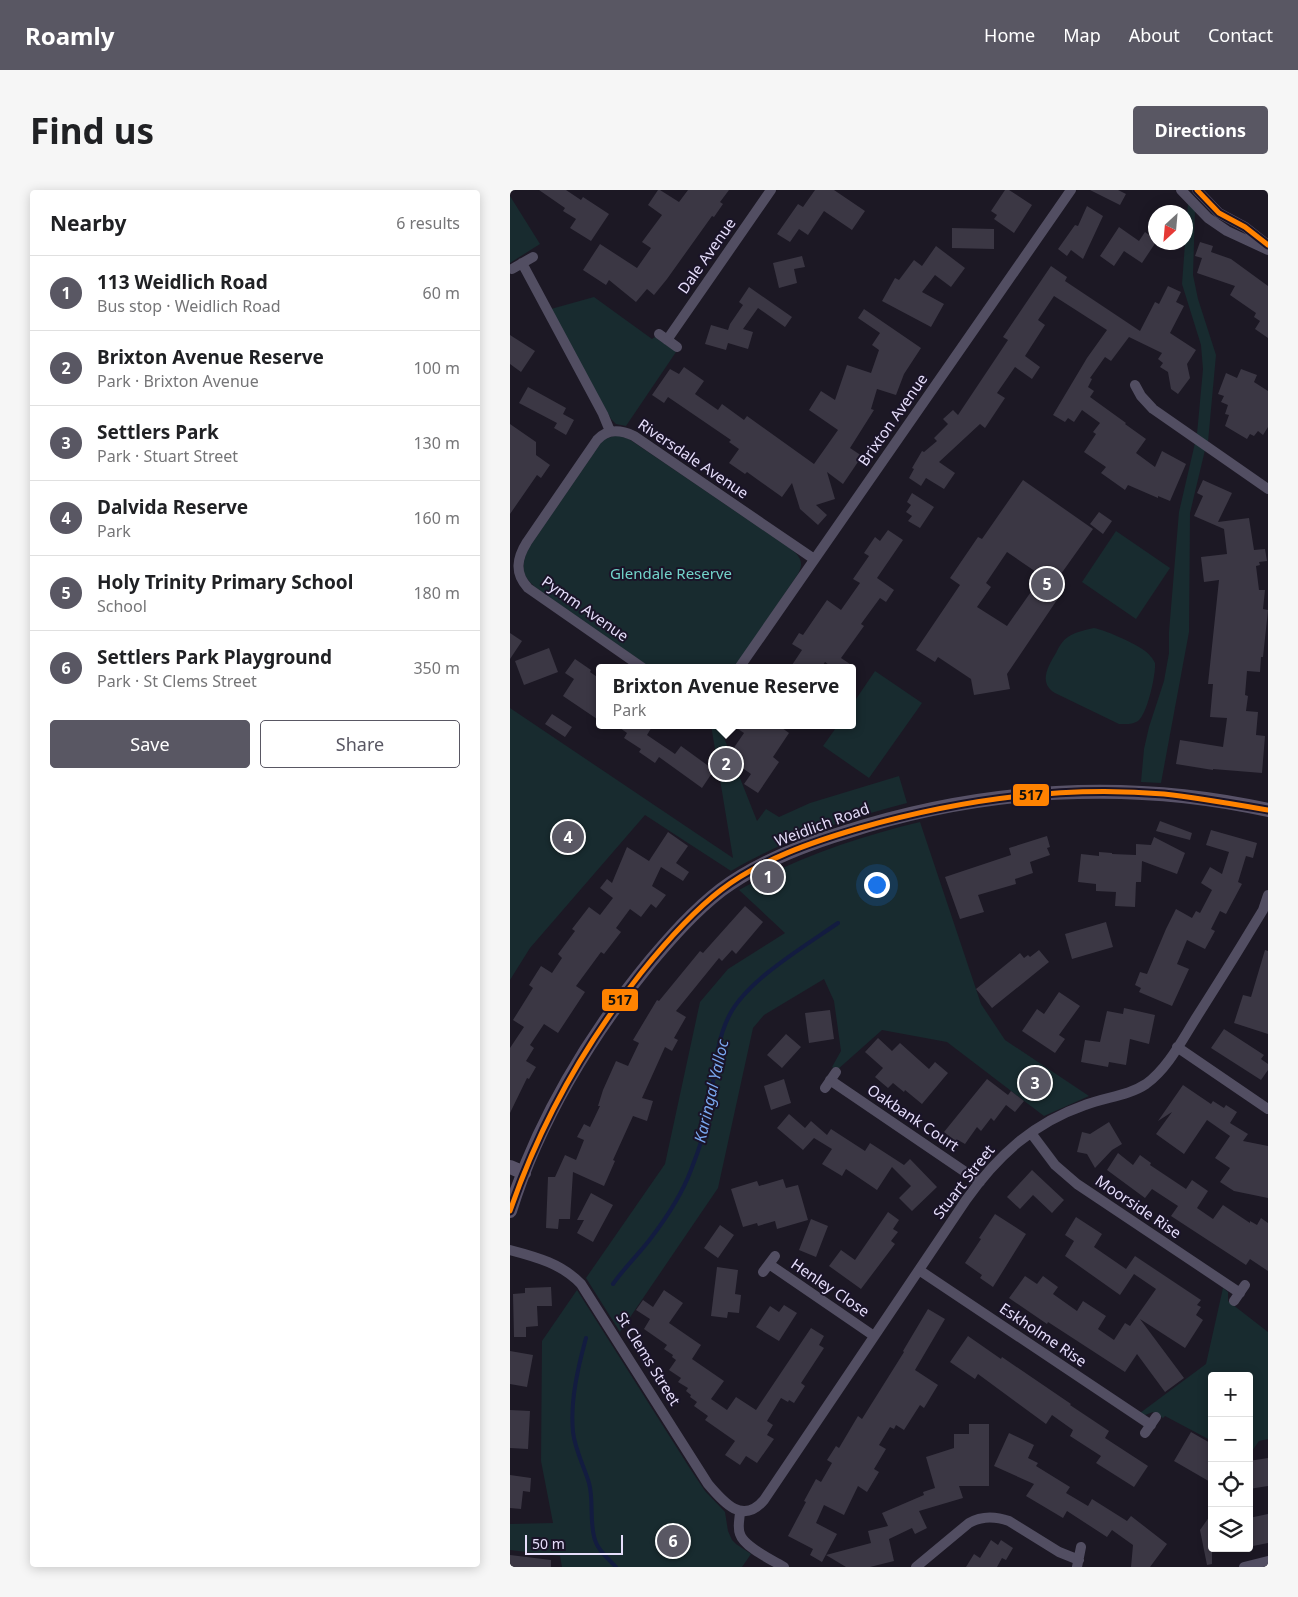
<!DOCTYPE html>
<html lang="en">
<head>
<meta charset="utf-8">
<style>
  :root { --surface:#fff; --page:#f6f6f6; --text:#202124; --muted:#757577; --line:#e0e0e0; --accent:#595763 }
  body { margin:0; font-family:"Noto Sans",sans-serif; background:var(--page); color:var(--text) }
  .controls { position:absolute; right:15px; bottom:15px; display:grid; overflow:hidden; border-radius:5px; box-shadow:0 2px 12px #0003 }
  .controls button { width:45px; height:45px; display:grid; place-items:center; padding:0; border:0; border-bottom:1px solid var(--line); background:var(--surface); color:var(--text); font:25px sans-serif }
  .compass { position:absolute; left:638px; top:15px; width:45px; height:45px; border-radius:50%; background:var(--surface); box-shadow:0 2px 12px #0003; rotate:206deg }
  .scale { position:absolute; left:15px; bottom:12px; width:98px; box-sizing:border-box; padding-left:5px; border:2px solid #e6defb; border-top:0; font-size:14px; line-height:18px; white-space:nowrap; color:#e6defb; -webkit-text-stroke:4px #1a1428; paint-order:stroke }
  .you { position:absolute; left:366px; top:694px; width:18px; height:18px; margin:-12px; border:4px solid #fff; border-radius:50%; background:#1a73e8; box-shadow:0 0 0 8px #1a73e833 }
  .badge { display:grid; place-items:center; width:32px; height:32px; border-radius:50%; background:var(--accent); color:#fff; font-size:16px; font-weight:700 }
  .pin { position:absolute; translate:-50% -50%; border:2px solid #fff; box-shadow:0 1px 5px #0006 }
  .popup { position:absolute; left:86px; top:474px; width:260px; height:65px; box-sizing:border-box; display:grid; place-content:center; border-radius:5px; background:var(--surface); filter:drop-shadow(0 1px 4px #0005); font-size:16px; white-space:nowrap; color:var(--muted) }
  .popup b { font-size:19px; color:var(--text) }
  .popup::after { content:''; position:absolute; left:50%; top:100%; margin-left:-10px; border:10px solid transparent; border-top-color:var(--surface) }
  .list { margin:0; padding:0; list-style:none }
  h2 { display:flex; justify-content:space-between; align-items:center; height:65px; margin:0; padding:0 20px; font-size:21px }
  h2 small { font-size:16px; font-weight:400; color:var(--muted) }
  .list li { display:grid; grid-template-columns:32px 1fr auto; gap:15px; align-items:center; box-sizing:border-box; height:75px; padding:0 20px; border-top:1px solid var(--line) }
  .list b { display:block; font-size:19px; white-space:nowrap }
  .list p { margin:0; font-size:16px; white-space:nowrap; color:var(--muted) }
  .list em { font-size:16px; font-style:normal; color:var(--muted) }
  .actions { display:flex; gap:10px; padding:15px 20px }
  .actions a { flex:1; padding:11px 0; border:1px solid var(--accent); border-radius:5px; text-align:center; font-size:18px; color:var(--accent) }
  .actions .main { background:var(--accent); color:#fff }
  .icon { flex:none; width:28px; height:28px; fill:none; stroke:currentColor; stroke-width:2; stroke-linecap:round; stroke-linejoin:round }
  .map { position:relative; flex:none; width:758px; height:1377px; overflow:hidden; border-radius:5px }
  header { display:flex; align-items:center; gap:30px; box-sizing:border-box; height:70px; padding:0 25px; background:var(--accent); color:#fff }
  header strong { font-size:24px }
  nav { display:flex; gap:28px; margin-inline-start:auto; font-size:18px }
  .intro { display:flex; align-items:center; justify-content:space-between; box-sizing:border-box; height:120px; padding:0 30px }
  h1 { margin:0; font-size:35px }
  .button { padding:12px 22px; border-radius:5px; background:var(--accent); color:#fff; font-size:18px; font-weight:700 }
  main { display:flex; gap:30px; padding:0 30px }
  aside { flex:1; background:var(--surface); border-radius:5px; box-shadow:0 2px 12px #0003 }
  .map>svg:first-child { display:block }
  .green { fill:#182b2f }
  .lines { fill:none; stroke-linecap:round; stroke-linejoin:round }
  .stream { stroke:#131c40; stroke-width:4 }
  .building { fill:#3b3744; fill-rule:evenodd }
  .street { stroke:#524e62; stroke-width:10 }
  .secondary { stroke:#585268; stroke-width:14 }
  .bus-1-casing { stroke:#1a1428; stroke-width:9 }
  .bus-1 { stroke:#ff8200; stroke-width:5 }
  .labels { text-anchor:middle; stroke-width:4; stroke-linejoin:round; paint-order:stroke }
  .street-label { font-size:15px; fill:#e6defb; stroke:#1a1428 }
  .park-label { font-size:15px; fill:#72d3ca; stroke:#1a1428 }
  .water-label { font-size:16px; font-style:italic; fill:#79a6ee; stroke:#1a1428 }
  .line-badge { stroke:#1a1428; stroke-width:2 }
  .pale-badge-label { font-size:14px; text-anchor:middle; font-weight:bold; fill:#111 }
</style>
</head>
<body>
<header>
<strong>Roamly</strong>
<nav><a>Home</a><a>Map</a><a>About</a><a>Contact</a></nav>
</header>
<div class="intro"><h1>Find us</h1><a class="button">Directions</a></div>
<main>
<aside>
<h2>Nearby<small>6 results</small></h2>
<ul class="list">
<li><span class="badge">1</span><div><b>113 Weidlich Road</b><p>Bus stop · Weidlich Road</p></div><em>60 m</em></li>
<li><span class="badge">2</span><div><b>Brixton Avenue Reserve</b><p>Park · Brixton Avenue</p></div><em>100 m</em></li>
<li><span class="badge">3</span><div><b>Settlers Park</b><p>Park · Stuart Street</p></div><em>130 m</em></li>
<li><span class="badge">4</span><div><b>Dalvida Reserve</b><p>Park</p></div><em>160 m</em></li>
<li><span class="badge">5</span><div><b>Holy Trinity Primary School</b><p>School</p></div><em>180 m</em></li>
<li><span class="badge">6</span><div><b>Settlers Park Playground</b><p>Park · St Clems Street</p></div><em>350 m</em></li>
</ul>
<div class="actions"><a class="main">Save</a><a>Share</a></div>
</aside>
<div class="map">
<svg width="758" height="1377" viewBox="0 0 758 1377">
  <rect width="100%" height="100%" fill="#1c1824"/>
  <path class="green" d="M0 6 30 54 0 73Z
    M678 13 685 21 683 85 688 109 706 165 698 252 687 244 693 179 691 155 672 94Z
    M84 107 142 149 145 147 166 162 116 236 106 234 101 229 41 119Z
    M107 245 119 249 281 359C291 367 294 373 288 384L224 478H141L25 397C11 385 11 376 18 359L90 254 95 249Z
    M685 253 695 260 680 323 679 442 651 593 631 592 634 559 639 537 654 491 659 463V442L669 322Z
    M606 341 660 378 626 429 572 392Z
    M584 438C595 440 636 457 641 467 642 467 645 473 645 473 646 485 637 525 628 531 622 535 616 534 609 534L545 503C528 493 538 476 546 463 549 457 552 451 558 447 565 442 575 440 584 438Z
    M365 481 412 513 359 588 313 556 328 535H342V515Z
    M0 518 223 668 201 535H209L247 631 256 619 269 627 300 613 389 586 397 613C336 629 275 649 221 681L135 625 20 758 0 790Z
    M410 632 471 814 495 850 579 906 534 926 437 852 372 840 327 880 322 877 331 861 324 811 314 789 254 825 243 838 208 998 110 1142 76 1088 155 974 190 812 218 779 275 743 229 700C286 668 347 647 410 632Z
    M713 1098 718 1102V1111L758 1142V1249L749 1251 742 1261 739 1259V1186H702V1251L655 1226 653 1228 643 1222 635 1225 630 1223 696 1174Z
    M67 1100 179 1277 195 1301 215 1322 218 1341 222 1350 226 1354 241 1364 232 1377H52L50 1366 0 1360V1334L43 1333 31 1271 32 1151Z"/>
  <g class="lines">
    <path class="stream" d="M103 1094C114 1078 129 1064 141 1048 157 1027 172 1004 181 980 189 960 196 939 199 918 205 888 205 853 219 826 237 790 295 756 328 733
      M76 1148C68 1177 60 1211 63 1242 65 1260 74 1276 79 1293 84 1311 79 1332 85 1350 88 1361 99 1369 106 1377"/>
  </g>
  <path class="building" d="M29 0H56L71 10 73 7 99 24 81 51 60 38 66 29 53 21 55 18Z
    M148 0H150L169 12 178 0H219L210 12 213 14 204 27 202 26 157 89 144 105 137 99 126 112 99 90 96 95 73 80 90 54 127 78 141 58 132 52 152 25 138 15Z
    M305 0H324L355 21 342 40 314 21 298 45 289 39 280 52 267 44 288 14 293 17Z
    M495 0H499L522 15 504 43 484 29 487 25 481 21Z
    M580 0H608L616 4 610 15Z
    M577 16 593 26 573 69 561 60 557 66 548 59 565 35 568 36Z
    M609 37 629 51 635 42 646 50V52L632 73 614 61 604 76 590 66Z
    M442 38 484 39V59L442 58Z
    M690 52 703 56 701 62 721 69 758 96V148L745 139 750 131 744 127 746 123 720 105 725 96 687 83 692 68 685 66Z
    M426 56 455 78 441 97 425 85 412 102 434 114 421 137 372 111 385 88 389 90 404 70 412 76Z
    M292 66 295 77 284 79 287 93 269 98 263 73Z
    M541 76 557 87 555 91 630 141 645 112 649 114 658 96 671 102 666 112 674 116 660 143 686 160 677 174 680 188 668 204 661 199 658 182 650 177 653 173 648 169 652 163 619 147 601 171 595 167 580 188 582 189 578 197 584 201 580 207 616 233 615 234 636 249 626 263 645 277 652 261 676 274 660 311 648 306V308L618 295 615 300 591 283 596 277 574 262 586 244 583 242 590 233 572 220 564 232 558 228 555 232 543 225 577 168 597 140 544 106 528 130 535 135 515 166 530 177 522 189 505 177 487 203 495 208 475 238 470 234 429 272 445 283 434 299 416 288 411 296 399 288 404 279 402 278 412 261 414 262 427 251 424 248 438 234 433 229 443 220 448 225 498 150 493 147Z
    M239 97 282 127 275 137 248 118 233 139 243 142 238 159 218 153 216 160 195 154 201 135 218 140 220 134 233 115 229 112Z
    M354 119 411 158 394 184 386 205 367 199 361 219 364 220 340 258 352 266 333 294 317 282 325 309 306 315 317 325 308 335 290 319 282 293 272 307 237 282 235 284 219 273 229 259 219 252 221 250 158 207 154 213 142 205 160 179 169 184 174 177 194 191 185 204 208 220 212 214 234 230 237 226 304 274 328 240 299 220 311 201 325 210 337 175 361 183 369 160 362 155 370 143 348 128Z
    M0 145 25 161 11 182 0 174Z
    M731 179 747 185 744 192 758 201V237L753 245 748 241 744 246 740 244 737 249 715 236 719 225 715 224 718 215 711 212 714 206 708 204 716 183 727 188Z
    M18 197 56 218 53 224 64 230 56 245 44 238 47 233 9 213Z
    M0 234 26 252V265L40 275 31 288 27 285 0 324Z
    M513 290 583 339 541 398 551 404 497 484 500 499 464 505 461 489 428 467 425 472 406 460 450 395 440 388 468 347 472 349ZM497 362 532 386 497 436 467 417 481 397 476 393Z
    M693 290 722 303 708 332 739 328 744 360 755 359 757 371 749 372 750 375 746 376 749 400H755L753 419 758 420 753 467H751L750 482 737 481 735 505 738 506 736 521 748 522 746 545 755 546 752 583 703 579V580L666 574 670 550 713 557 717 528 700 527 703 494H698L709 390 694 392 691 367 717 364 714 339 684 326 693 306 687 303Z
    M402 303 424 317 410 338 398 331 402 326 396 322 401 315 397 312Z
    M589 322 602 331 593 344 580 334Z
    M378 340 393 350 367 388 384 400 376 412 370 408 351 434 354 436 331 468 346 478H323L315 472 311 478H280L292 460 282 454 289 443 293 445 317 410 331 420 350 393 343 389 359 366 354 363 365 347 370 351Z
    M0 443 12 451 0 469Z
    M39 458 48 482 14 495 5 471Z
    M65 469 81 480 80 482 90 489V531L53 506 64 489 55 483Z
    M42 524 62 537 55 547 35 534Z
    M106 535H143L137 545 165 564 171 556 204 580 192 598 149 567 145 573 129 562 131 559 114 548 117 543Z
    M222 535H268L279 543 263 567 269 572 248 603 234 594 241 584 224 572 226 569 223 566 226 562 223 559 234 543Z
    M650 631 682 643 680 650 646 641Z
    M701 640 747 653 743 668 736 666 728 692 732 694 716 724 710 721 701 739 705 741 695 759 677 750 667 774 679 779 662 816 629 802 631 798 625 795 630 782 637 784 656 739 666 719 682 728 686 721 690 723 702 700 691 693 700 677 712 684 719 662 696 655Z
    M158 642 178 656 166 673 179 682 173 691 151 677 142 696 156 705 146 718 141 714 131 727 120 719 106 738 111 742 94 764 91 762 66 796 75 802 48 843 34 834 20 855 24 858 16 871 26 877 19 889 17 888 0 923V858L14 837 3 830 23 798 19 795 31 776 42 783 52 768 48 764 65 741 62 739 79 717 90 725 103 708 90 698 97 689 102 693 117 657 139 671Z
    M537 646 540 657 537 658 540 665 520 672 523 683 505 689 506 694 468 705 474 722 450 729 435 687 501 665 499 658Z
    M644 647 675 663 667 684 632 671 631 692H626L625 717 605 716 606 702 586 701V694L568 692 571 664 589 666V662L602 663V664L626 665V654L641 655Z
    M235 716 253 732 226 764 222 760 212 771 209 768 166 821 176 827 164 848 168 850 162 861 155 857 132 908 143 911 137 931 123 926 103 970 105 971 94 996 63 982 60 1029H49L48 1039 36 1038 38 987H45L55 965 66 970 74 950 67 947 74 934 80 937 90 916H88L93 900 106 871 118 876 129 853 123 850 147 810 149 811 190 761 193 763Z
    M596 732 603 757 562 769 555 744Z
    M529 760 539 772 482 818 466 799 510 763 514 768 518 765 520 767Z
    M755 760 758 761V844L724 833 733 805 741 807Z
    M549 802 570 816 549 845 555 849 545 863 512 841 527 819 534 824Z
    M614 818 645 825 639 854 620 849 616 875 599 872 598 877 571 872 575 850 590 852 597 821 613 824Z
    M320 820 324 849 299 853 295 823Z
    M714 839 754 865 751 869 758 874V880L751 890 701 858Z
    M276 844 291 857 272 878 257 865Z
    M368 848 382 861 390 853 419 879 425 872 438 883 412 914 395 900 394 902 383 893 378 898 365 887 373 878 355 862Z
    M274 889 281 913 261 920 254 896Z
    M477 889 498 905 501 901 514 911 505 922 496 915 484 931 481 928 471 941 467 937 455 954 448 950 447 952 434 942Z
    M673 895 701 914 703 911 714 918 716 915 727 922 720 933 738 944 733 951 758 956V1008L724 1001 710 992 720 978 705 968 720 946 697 930 674 964 646 944 662 922 648 931Z
    M279 924 295 938 301 931 317 945 321 939 355 961 360 953 394 975 400 969 427 997 402 1021 389 1008 401 996 382 977 367 1000 336 979 332 986 312 974 322 959 304 948 293 960 267 938Z
    M599 932 612 954 602 960 585 978 577 964 567 962 572 942 580 944Z
    M608 963 623 975 630 965 641 973 640 975 676 999 682 990 698 1001 687 1018 703 1029 713 1015 740 1033V1031L747 1035 751 1028 758 1033V1081L740 1069 736 1075 661 1026 668 1016 642 999 635 1008 597 980Z
    M522 980 554 1010 542 1023 523 1005 510 1019 497 1007Z
    M273 989 276 998 288 995 298 1030 267 1039 265 1031 248 1036 247 1033 233 1037 221 999 247 991 249 996Z
    M81 1003 103 1015 83 1052 67 1043 74 1030H67Z
    M378 1022 389 1030 383 1039 388 1042 381 1051 385 1054 351 1099 319 1076 331 1060 345 1070Z
    M485 1024 516 1044 483 1097 470 1088 472 1085 455 1073 471 1049 469 1048Z
    M566 1027 592 1044 584 1057 616 1079 625 1066 691 1110 687 1115 691 1117 686 1125 693 1130 675 1158 630 1129 674 1188 655 1202 627 1164 615 1182 538 1132 537 1134 499 1108 515 1086 527 1094 533 1086 548 1097 543 1104 567 1121 573 1111 596 1126 588 1139 604 1150 615 1133 620 1136 646 1099 624 1084 610 1105 555 1066 564 1051 555 1045Z
    M301 1029 318 1036 306 1067 289 1060Z
    M210 1035 224 1045 208 1068 194 1058Z
    M207 1077 228 1080 225 1104 231 1105 229 1123 218 1122 217 1128 201 1126Z
    M41 1097 42 1116H27L28 1136 16 1137V1147H4L3 1104 15 1103V1098Z
    M154 1100 173 1113 159 1133 191 1155 182 1169 214 1191 201 1209 217 1220 226 1207 246 1220 301 1138 314 1146 309 1155 314 1158 291 1193 295 1196 284 1213 279 1210 278 1212 271 1208 257 1231 263 1235 257 1245 264 1249 247 1273 236 1266 230 1275 215 1265 225 1251 195 1230 198 1226 184 1216 187 1212 180 1207 181 1205 176 1201 178 1198 168 1192 171 1188 159 1180 166 1170 162 1167 163 1165 154 1159 157 1155 134 1139 140 1129 126 1120 133 1110 143 1117Z
    M274 1115 287 1123 269 1151 246 1137 260 1116 269 1122Z
    M418 1119 435 1129 405 1180 428 1195 414 1218 410 1215 394 1240 386 1235 384 1239 380 1237 369 1255 376 1259 364 1279 369 1282 357 1302 348 1296 334 1325 314 1315 306 1333 327 1344 312 1372 300 1365 303 1359 278 1346 296 1312 294 1311 306 1289 311 1292 322 1273 317 1270 326 1256 329 1258 348 1226 352 1229 394 1162 393 1161Z
    M458 1146 491 1169 492 1167 561 1214 560 1215 599 1241 595 1248 638 1276 624 1297 586 1273 591 1266 560 1246 563 1240 542 1225 536 1234 468 1184 465 1189 440 1172Z
    M0 1161 23 1165 17 1197 0 1194Z
    M0 1220 20 1221 18 1259 0 1258Z
    M459 1234H479V1296H449L453 1308 409 1321 417 1338 405 1344 402 1338 379 1349 384 1371 360 1377H336L316 1365 361 1353 358 1341 378 1336 372 1323 414 1305 413 1302 425 1298 416 1267 444 1258V1244H459Z
    M681 1242 702 1254V1293L664 1271Z
    M499 1243 524 1255 518 1268 528 1273 526 1276 560 1297 556 1303 578 1316 582 1309 617 1331 621 1326 657 1354 640 1377H621L623 1355 602 1340 597 1347 557 1321 553 1328 516 1306 524 1294 484 1276Z
    M758 1268V1296L739 1299V1271Z
    M0 1285 21 1288 20 1302 13 1301 11 1319 0 1318Z
    M702 1323V1374L697 1375 690 1340Z
    M758 1324V1353L743 1356 739 1338V1328Z
    M481 1350 488 1355 491 1350 503 1358 496 1370 492 1368 487 1377H456L464 1364 470 1368Z
    M0 1365 41 1370V1377H0Z"/>
  <g class="lines">
    <path class="street" d="M671 0 698 28 717 41 758 60
      M687 0 709 23 735 37 758 55
      M12 73 93 224 100 241
      M2 79 23 67
      M149 144 167 157
      M157 150 261 0
      M625 195 631 206 643 219 758 299
      M133 478 18 398C4 383 7 368 17 352L87 250C98 238 111 240 124 246L304 369
      M229 478 561 0
      M667 857 758 919
      M320 890 470 992
      M315 898 326 882
      M521 943 545 975 567 994 730 1103
      M0 1060C27 1067 52 1074 71 1094L198 1294C214 1313 233 1335 254 1310L456 1010C487 966 523 933 575 915 595 907 618 906 636 894 658 878 672 850 686 828 705 798 724 768 742 738L753 720 758 705
      M259 1074 364 1146
      M409 1080 641 1235
      M253 1082 265 1066
      M724 1111 735 1095
      M635 1243 646 1227
      M230 1321C230 1328 227 1337 230 1344 234 1357 262 1370 274 1377
      M406 1377 459 1333C471 1326 485 1326 499 1331L549 1362 569 1370
      M567 1377 571 1357
      M734 1377 758 1371"/>
    <path class="secondary" d="M0 977 14 983
      M0 1021C28 931 80 845 140 772 162 746 184 721 211 700 247 673 293 655 336 642 473 598 618 589 758 620"/>
    <g class="bus-1-casing">
      <path id="bus-1" d="M687 0 709 23 735 37 758 55
        M0 1021C30 934 74 855 131 783 155 753 181 723 211 700 252 669 302 652 350 638 449 610 551 595 654 604 689 608 723 614 758 620"/>
    </g>
    <use href="#bus-1" class="bus-1"/>
  </g>
  <g class="labels">
    <g class="street-label">
      <text transform="translate(197 66) rotate(-55)" y="5">Dale Avenue</text>
      <text transform="translate(383 230) rotate(-55)" y="5">Brixton Avenue</text>
      <text transform="translate(183 269) rotate(34)" y="5">Riversdale Avenue</text>
      <text transform="translate(75 419) rotate(35)" y="5">Pymm Avenue</text>
      <text transform="translate(312 635) rotate(-20)" y="5">Weidlich Road</text>
      <text transform="translate(403 928) rotate(34)" y="5">Oakbank Court</text>
      <text transform="translate(454 992) rotate(-52)" y="5">Stuart Street</text>
      <text transform="translate(628 1017) rotate(34)" y="5">Moorside Rise</text>
      <text transform="translate(320 1098) rotate(34)" y="5">Henley Close</text>
      <text transform="translate(533 1145) rotate(34)" y="5">Eskholme Rise</text>
      <text transform="translate(138 1169) rotate(58)" y="5">St Clems Street</text>
    </g>
    <g class="park-label">
      <text x="161" y="389">Glendale Reserve</text>
    </g>
    <g class="water-label">
      <text transform="translate(201 901) rotate(-77)" y="6">Karingal Yalloc</text>
    </g>
  </g>
  <g class="line-badge">
    <rect x="502" y="593" width="38" height="24" rx="5" fill="#ff8200"/>
    <rect x="91" y="798" width="38" height="24" rx="5" fill="#ff8200"/>
  </g>
  <g class="pale-badge-label">
    <text x="521" y="610">517</text>
    <text x="110" y="815">517</text>
  </g>
</svg>
<div class="controls">
<button>+</button>
<button>−</button>
<button><svg class="icon" aria-label="locate" viewBox="0 0 24 24"><circle cx="12" cy="12" r="6"/><path d="M12 2v4M12 18v4M2 12h4M18 12h4"/></svg></button>
<button><svg class="icon" aria-label="layers" viewBox="0 0 24 24"><path d="M12 4l9 5-9 5-9-5zM3 14l9 5 9-5"/></svg></button>
</div>
<svg class="compass" viewBox="-18 -18 36 36"><path d="M0-13l5 13h-10z" fill="#e53935"/><path d="M0 13l5-13h-10z" fill="#757577"/></svg>
<div class="scale">50 m</div>
<div class="you"></div>
<div class="pin badge" style="left:258px;top:687px">1</div>
<div class="pin badge" style="left:216px;top:574px">2</div>
<div class="popup"><b>Brixton Avenue Reserve</b>Park</div>
<div class="pin badge" style="left:525px;top:893px">3</div>
<div class="pin badge" style="left:58px;top:647px">4</div>
<div class="pin badge" style="left:537px;top:394px">5</div>
<div class="pin badge" style="left:163px;top:1351px">6</div>
</div>
</main>
</body>
</html>
